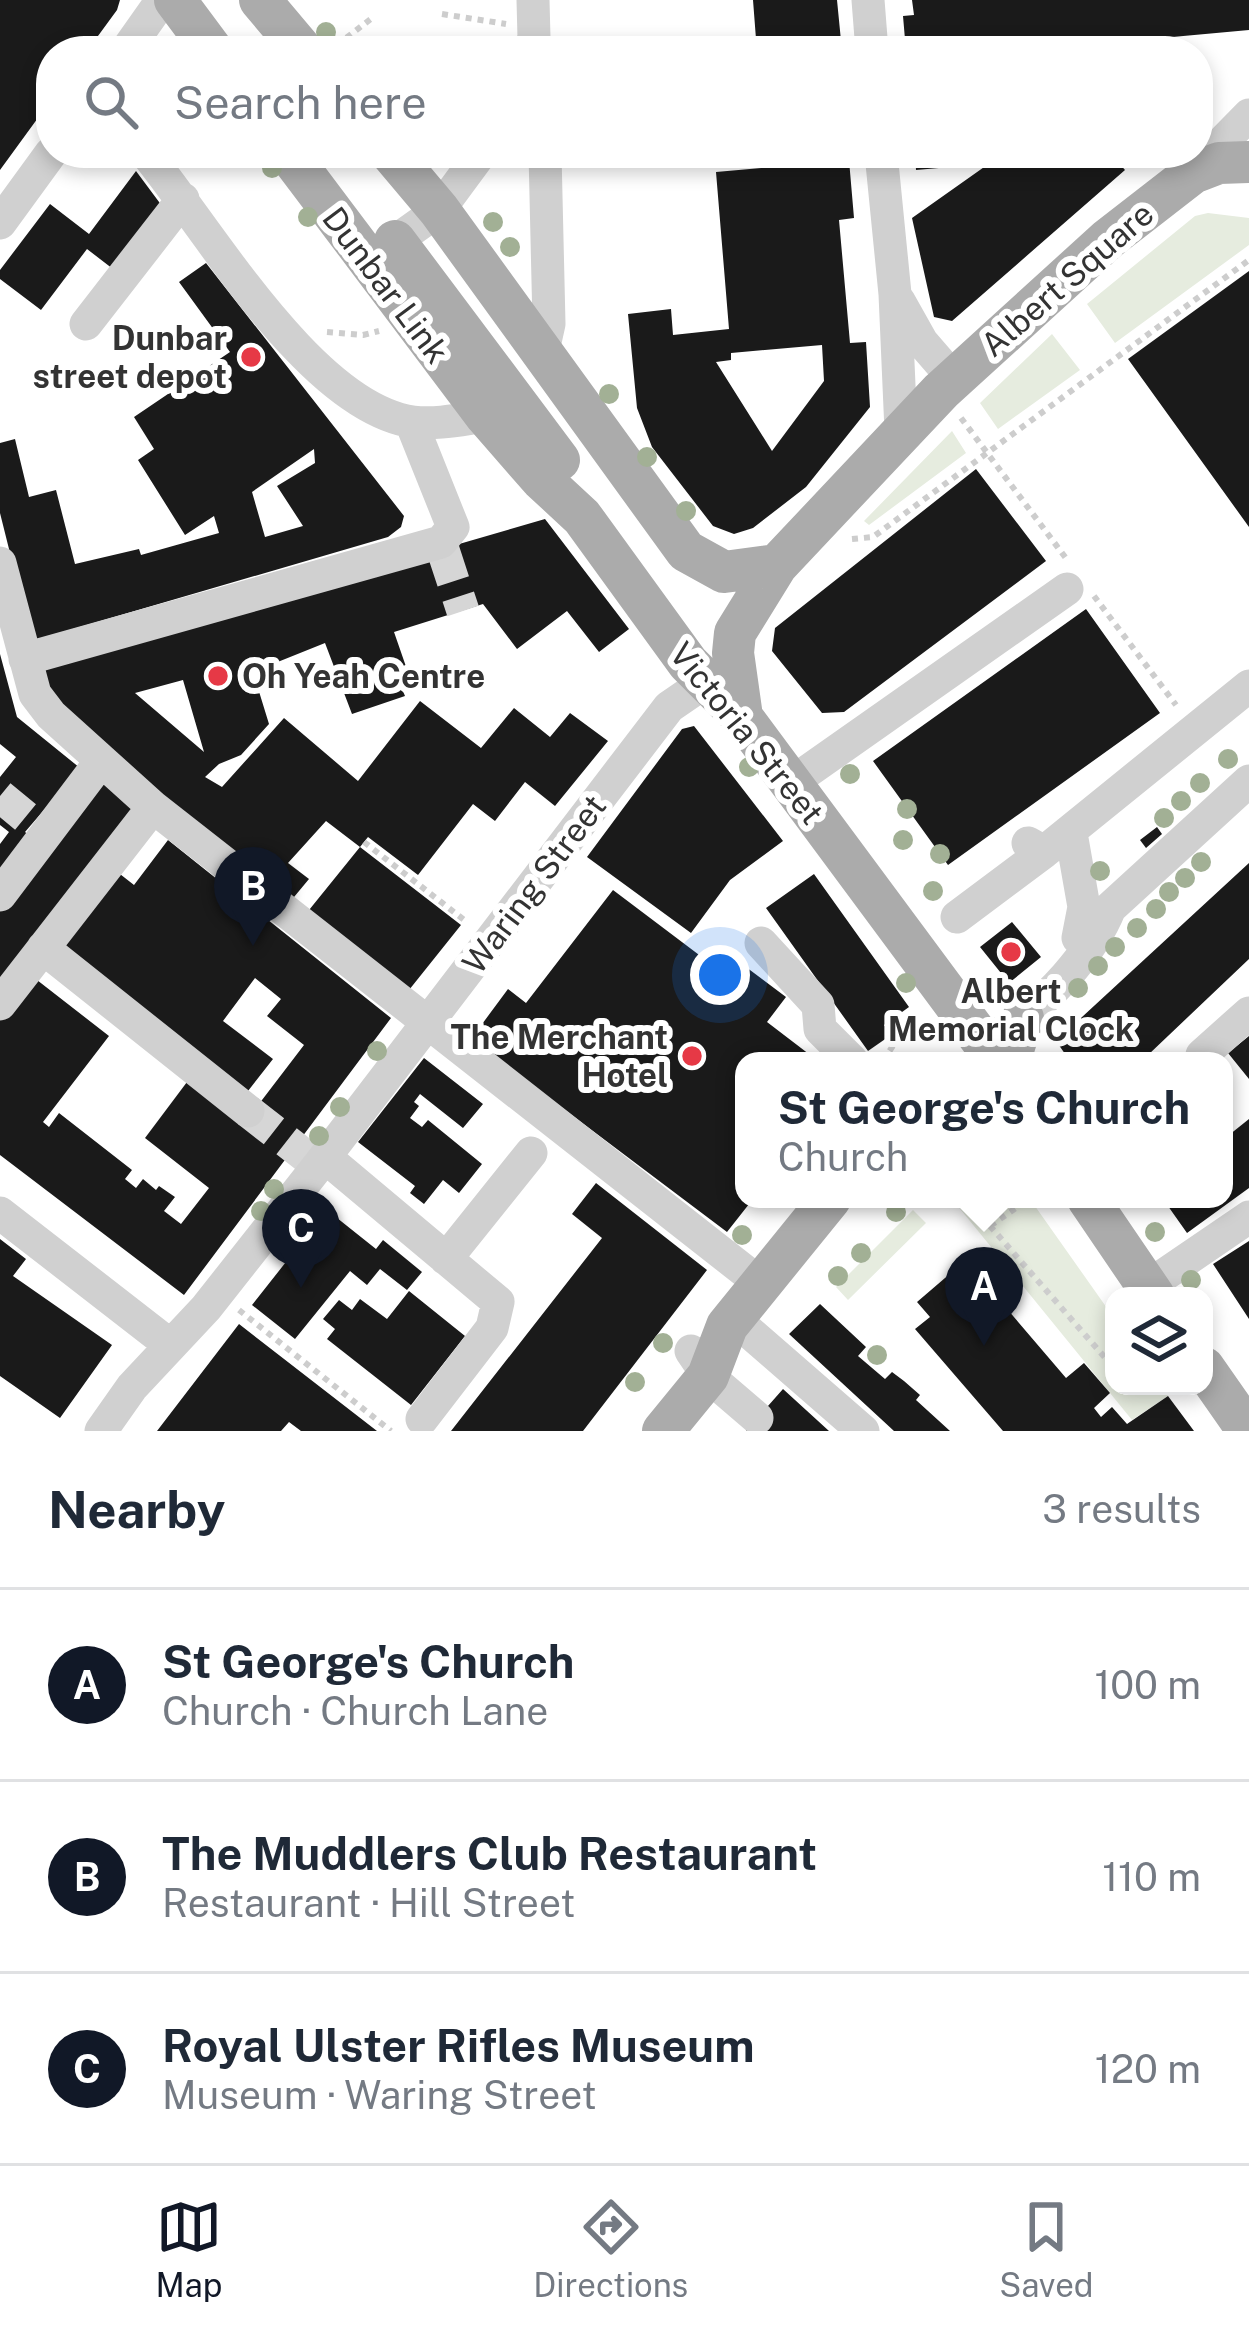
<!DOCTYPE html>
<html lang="en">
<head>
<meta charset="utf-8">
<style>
  :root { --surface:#fff; --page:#f2f2f3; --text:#1f2937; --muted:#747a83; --line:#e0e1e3; --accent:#111827 }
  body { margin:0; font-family:"Public Sans",sans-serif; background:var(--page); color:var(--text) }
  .controls { position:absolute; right:36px; bottom:36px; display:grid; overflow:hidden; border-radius:24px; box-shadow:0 6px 18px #0003 }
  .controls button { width:108px; height:108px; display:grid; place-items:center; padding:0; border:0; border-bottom:3px solid var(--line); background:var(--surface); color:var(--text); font:60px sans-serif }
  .you { position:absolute; left:720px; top:975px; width:42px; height:42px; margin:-30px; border:9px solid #fff; border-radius:50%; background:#1a73e8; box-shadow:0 0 0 18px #1a73e833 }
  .badge { display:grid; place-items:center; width:78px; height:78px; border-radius:50%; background:var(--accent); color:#fff; font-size:39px; font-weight:700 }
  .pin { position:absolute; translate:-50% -99px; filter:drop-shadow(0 3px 6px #0008) }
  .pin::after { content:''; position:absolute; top:63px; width:42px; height:36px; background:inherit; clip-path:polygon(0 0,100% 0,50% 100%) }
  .popup { position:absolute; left:735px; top:1052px; width:498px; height:156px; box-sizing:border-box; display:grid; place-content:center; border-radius:24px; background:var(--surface); filter:drop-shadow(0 3px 9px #0005); font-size:39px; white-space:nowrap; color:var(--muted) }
  .popup b { font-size:45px; color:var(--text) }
  .popup::after { content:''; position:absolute; left:50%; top:100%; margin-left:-24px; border:24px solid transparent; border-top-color:var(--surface) }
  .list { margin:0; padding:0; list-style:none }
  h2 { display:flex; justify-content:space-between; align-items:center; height:156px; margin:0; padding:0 48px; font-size:51px }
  h2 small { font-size:39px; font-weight:400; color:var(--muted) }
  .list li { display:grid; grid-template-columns:78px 1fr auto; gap:36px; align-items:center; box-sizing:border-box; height:192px; padding:0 48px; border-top:3px solid var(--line) }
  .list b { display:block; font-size:45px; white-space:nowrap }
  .list p { margin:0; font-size:39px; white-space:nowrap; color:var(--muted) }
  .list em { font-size:39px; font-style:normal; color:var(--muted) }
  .icon { flex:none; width:66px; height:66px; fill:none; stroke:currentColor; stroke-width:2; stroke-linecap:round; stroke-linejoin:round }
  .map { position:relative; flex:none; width:1249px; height:1431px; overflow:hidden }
  .search { position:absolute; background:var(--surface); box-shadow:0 6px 18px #0003; left:36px; right:36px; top:36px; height:132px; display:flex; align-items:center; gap:30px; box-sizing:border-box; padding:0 42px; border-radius:48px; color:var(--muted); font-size:45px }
  .sheet { height:732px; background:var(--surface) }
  nav { display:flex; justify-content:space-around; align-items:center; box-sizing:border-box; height:168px; border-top:3px solid var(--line); background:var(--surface); font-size:33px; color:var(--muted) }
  nav a { display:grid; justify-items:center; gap:6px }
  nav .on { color:var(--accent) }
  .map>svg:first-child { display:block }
  .green { fill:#e6ecdf }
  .building { fill:#1a1a1a; fill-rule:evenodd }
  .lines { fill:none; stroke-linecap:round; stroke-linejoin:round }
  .minor-tunnel { stroke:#d6d6d6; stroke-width:33; stroke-dasharray:33 16; stroke-linecap:butt }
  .path { stroke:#cdcdcd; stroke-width:6; stroke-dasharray:6 6; stroke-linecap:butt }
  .minor { stroke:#d0d0d0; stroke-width:33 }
  .major { stroke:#ababab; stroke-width:42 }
  .tree { fill:#a2b095 }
  .poi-dot { fill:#e63946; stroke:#fff; stroke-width:4.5 }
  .labels { text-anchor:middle; stroke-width:12; stroke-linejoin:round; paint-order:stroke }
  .street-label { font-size:33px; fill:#333; stroke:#fff }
  .poi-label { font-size:33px; font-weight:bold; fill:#333; stroke:#fff; text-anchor:end }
</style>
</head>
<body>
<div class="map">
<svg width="1249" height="1431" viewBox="0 0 1249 1431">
  <rect width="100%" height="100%" fill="#fff"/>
  <path class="green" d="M1208 213 1249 218V245L1115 343 1087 304 1195 216Z
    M1052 334 1080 370 998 429 980 403Z
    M952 431 966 453 869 525 864 521Z
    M952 1199H1030L1114 1318V1386H1161L1168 1396 1132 1420Z
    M913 1210 926 1223 848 1300 836 1287Z"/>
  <path class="building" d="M0 0H120L117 10 87 51H51V100L0 170Z
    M753 0H837L842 51H727L734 41 756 39Z
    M912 0H1249V30L1019 51H906L903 16 914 15Z
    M915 153H972L973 165 916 170Z
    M1004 153H1110L1125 170 952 321 934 317 912 218Z
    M849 160 854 218 839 220 850 343 866 342 870 407 806 487 753 528 734 534 713 526 652 447 637 408 628 314 671 309 673 335 729 329 716 172ZM822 345 824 381 772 451 716 362 731 360V353Z
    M136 171 162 206 113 269 87 249 41 310 0 279V270L50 204 89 234Z
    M206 263 404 516 401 527 388 537 32 641 0 513V443L15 439 29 497 56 490 75 564 139 549 141 555 219 533 214 516 185 535 138 460 154 449 134 417 230 352 179 282ZM314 449 315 463 277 486 303 526 265 537 252 492Z
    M1249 271V527L1128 359Z
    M976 469 1046 561 844 712 822 713 772 651 775 628Z
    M545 519 629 629 599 652 567 611 517 649 483 604 394 632 411 681 400 684 405 696 352 714 325 643 253 672 269 724 241 755 219 764 205 777 222 787 284 718 358 781 420 701 481 748 514 708 550 737 570 713 608 741 555 806 525 782 495 821 473 804 418 875 368 837 360 847 326 821 288 863 309 879 289 903 56 715 42 665ZM183 680 204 752 135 693Z
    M1086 609 1160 713 948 865 873 761Z
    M0 654 17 717 80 768 25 832 33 838 0 881V844L9 832 0 825V777L16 757 0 744Z
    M694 726 783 841 730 880 691 933 587 857 682 729Z
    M101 781 139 811 0 991V909Z
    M1157 827 1162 834 1146 848 1140 840Z
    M168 840 391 1018 184 1295 0 1155V1009L28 973 109 1036 43 1122 49 1127 59 1113 132 1170 125 1179 136 1188 143 1179 156 1190 159 1186 175 1197 164 1211 181 1224 209 1188 145 1138 187 1082 243 1125 304 1045 267 1016 281 999 255 978 223 1021 273 1059 248 1091 54 942 111 867 134 885Z
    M360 847 461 925 405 995 305 915Z
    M1249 863V959L1148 1055 1152 1061H1070L1056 1041Z
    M814 874 909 1007 884 1025 891 1035 868 1051 766 908Z
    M613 890 727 976 738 961 786 997 767 1022 818 1061H744V1199H753L727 1232 471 1039 508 989 526 1003Z
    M1012 922 1041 957 1009 983 980 947Z
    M1249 1036V1079L1228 1053Z
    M424 1058 483 1104 463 1128 420 1094 414 1102 419 1106 410 1118 422 1127 428 1120 482 1164 459 1193 443 1180 424 1204 410 1193 415 1186 358 1142Z
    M1249 1119V1188L1187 1233 1163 1199H1224V1139Z
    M596 1183 707 1270 583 1431H451L602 1238 572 1214Z
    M327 1210 376 1249 383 1240 422 1272 407 1290 380 1269 367 1285 350 1271 295 1339 252 1305Z
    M0 1239 26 1259 13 1276 112 1345 60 1418 0 1376Z
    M1249 1241V1319L1213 1264Z
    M952 1272 965 1286 978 1275 1066 1378 1084 1363 1110 1393 1094 1408 1101 1417 1112 1407 1127 1424 1168 1396 1194 1431H1003L915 1329 930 1317 917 1302Z
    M409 1291 465 1336 411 1405 327 1339 335 1329 323 1319 339 1300 352 1310 360 1299 387 1319Z
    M820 1304 866 1347 858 1356 885 1379 892 1372 904 1381 920 1395 916 1400 950 1431H894L789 1334Z
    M239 1324 377 1431H301L289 1422 281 1431H157Z
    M783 1389 829 1431H746Z"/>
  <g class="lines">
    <path class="minor-tunnel" d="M443 550 463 611
      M0 796 33 823
      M248 1111 308 1158"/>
    <path class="path" d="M442 14 506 24
      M337 45 372 18
      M327 332 363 335 379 331
      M961 418 1068 561
      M852 539 873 537 1249 260
      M1094 596 1176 705
      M364 842 468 923
      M883 1061 904 1029
      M967 1199 990 1226 1029 1199
      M990 1226 1114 1368
      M239 1310 391 1431"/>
    <path class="minor" d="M868 0 872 51
      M126 51 162 0
      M529 51 534 38 533 0
      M146 153C209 230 311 407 413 422 437 425 463 419 486 416
      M881 153 895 294 901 431
      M1194 171 1249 115
      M0 223 51 153
      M376 255 439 210 481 153
      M899 301 922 342 954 379
      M86 324 183 199
      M543 351 549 324 545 153
      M0 563 35 694 51 715 153 807 760 1283
      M25 659 441 542 453 527 411 422
      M791 783 1067 589
      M1071 833 1084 907 1078 938
      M1028 843 1044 852 1249 686
      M0 895 101 761
      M957 917 1044 852
      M761 943 818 1005 820 1029 852 1061
      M43 948 248 1111
      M0 1004 153 807
      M1005 1030C1047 1002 1091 955 1110 908L1249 781
      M1202 1055 1249 1013
      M325 1157 498 1302 492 1328 422 1419
      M0 1213 170 1345
      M446 1259 531 1153
      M1148 1286 1249 1217
      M733 1318 863 1431
      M691 1351 708 1376 757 1418
      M101 1431 132 1387 206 1308 318 1166 669 707 704 683"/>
    <path class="major" d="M175 0 213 51
      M260 0 303 51
      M288 153 486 416 541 479 582 517 688 663 742 717 997 1061
      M391 153 439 210 686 551 724 572 777 565
      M395 241 559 460
      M742 717 733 653 735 633 777 565 941 391 1108 239 1193 173 1219 163 1249 162
      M1002 1061 1013 1050 1023 1018
      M1088 1199 1154 1296
      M1204 1368 1248 1431
      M663 1431 708 1376 727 1326 830 1199"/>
  </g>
  <g class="tree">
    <circle cx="326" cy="32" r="10"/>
    <circle cx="272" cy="168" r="10"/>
    <circle cx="308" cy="217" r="10"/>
    <circle cx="493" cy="222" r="10"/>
    <circle cx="510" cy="247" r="10"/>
    <circle cx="609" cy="394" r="10"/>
    <circle cx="647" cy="457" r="10"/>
    <circle cx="686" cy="511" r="10"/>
    <circle cx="1228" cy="759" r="10"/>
    <circle cx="749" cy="767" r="10"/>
    <circle cx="850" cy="774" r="10"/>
    <circle cx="1200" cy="783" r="10"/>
    <circle cx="1181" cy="801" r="10"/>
    <circle cx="907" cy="809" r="10"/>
    <circle cx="1164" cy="818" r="10"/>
    <circle cx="903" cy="840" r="10"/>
    <circle cx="940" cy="854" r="10"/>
    <circle cx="1201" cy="862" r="10"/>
    <circle cx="1100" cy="871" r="10"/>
    <circle cx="1185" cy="878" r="10"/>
    <circle cx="933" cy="891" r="10"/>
    <circle cx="1169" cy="892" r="10"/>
    <circle cx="1156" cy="909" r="10"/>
    <circle cx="1137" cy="928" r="10"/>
    <circle cx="1115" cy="947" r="10"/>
    <circle cx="1098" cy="966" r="10"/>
    <circle cx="906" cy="983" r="10"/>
    <circle cx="1078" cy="988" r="10"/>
    <circle cx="377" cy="1051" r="10"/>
    <circle cx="340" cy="1107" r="10"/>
    <circle cx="319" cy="1136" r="10"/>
    <circle cx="274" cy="1189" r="10"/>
    <circle cx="261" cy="1211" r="10"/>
    <circle cx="896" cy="1212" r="10"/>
    <circle cx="1155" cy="1232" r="10"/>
    <circle cx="742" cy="1235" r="10"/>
    <circle cx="861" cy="1253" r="10"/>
    <circle cx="838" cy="1276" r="10"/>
    <circle cx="1191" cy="1280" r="10"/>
    <circle cx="663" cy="1343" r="10"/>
    <circle cx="877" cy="1355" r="10"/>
    <circle cx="635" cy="1382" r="10"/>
  </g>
  <g class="poi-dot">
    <circle cx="251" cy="357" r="12"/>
    <circle cx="218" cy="676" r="12"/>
    <circle cx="1011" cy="952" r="12"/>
    <circle cx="692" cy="1056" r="12"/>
  </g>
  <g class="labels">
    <g class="street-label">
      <text transform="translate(1067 279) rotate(-41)" y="12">Albert Square</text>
      <text transform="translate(386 285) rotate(53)" y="12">Dunbar Link</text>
      <text transform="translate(747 733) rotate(51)" y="12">Victoria Street</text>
      <text transform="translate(534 884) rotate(-53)" y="12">Waring Street</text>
    </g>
    <g class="poi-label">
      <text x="227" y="350">Dunbar<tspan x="227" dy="38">street depot</tspan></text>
      <text x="242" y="688" text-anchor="start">Oh Yeah Centre</text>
      <text x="1011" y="1003" text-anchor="middle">Albert<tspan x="1011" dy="38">Memorial Clock</tspan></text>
      <text x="668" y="1049">The Merchant<tspan x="668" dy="38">Hotel</tspan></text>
    </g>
  </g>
</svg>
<div class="controls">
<button><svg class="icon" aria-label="layers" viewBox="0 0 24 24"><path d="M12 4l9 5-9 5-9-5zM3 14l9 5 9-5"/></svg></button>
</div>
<div class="you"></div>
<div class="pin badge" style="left:984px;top:1346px">A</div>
<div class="popup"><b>St George's Church</b>Church</div>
<div class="pin badge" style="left:253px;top:946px">B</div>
<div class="pin badge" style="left:301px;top:1288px">C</div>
<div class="search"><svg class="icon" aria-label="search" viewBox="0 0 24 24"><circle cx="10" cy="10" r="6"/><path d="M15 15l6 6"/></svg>Search here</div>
</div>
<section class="sheet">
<h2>Nearby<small>3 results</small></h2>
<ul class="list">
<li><span class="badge">A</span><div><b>St George's Church</b><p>Church · Church Lane</p></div><em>100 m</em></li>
<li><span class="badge">B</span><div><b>The Muddlers Club Restaurant</b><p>Restaurant · Hill Street</p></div><em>110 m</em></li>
<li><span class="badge">C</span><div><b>Royal Ulster Rifles Museum</b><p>Museum · Waring Street</p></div><em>120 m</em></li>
</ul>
</section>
<nav>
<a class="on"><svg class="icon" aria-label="map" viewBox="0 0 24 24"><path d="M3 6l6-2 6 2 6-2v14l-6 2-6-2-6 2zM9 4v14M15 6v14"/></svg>Map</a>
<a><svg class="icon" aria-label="directions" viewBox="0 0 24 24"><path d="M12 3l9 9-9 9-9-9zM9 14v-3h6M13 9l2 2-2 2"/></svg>Directions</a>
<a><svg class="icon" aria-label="saved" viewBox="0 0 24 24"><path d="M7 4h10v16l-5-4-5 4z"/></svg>Saved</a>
</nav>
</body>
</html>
